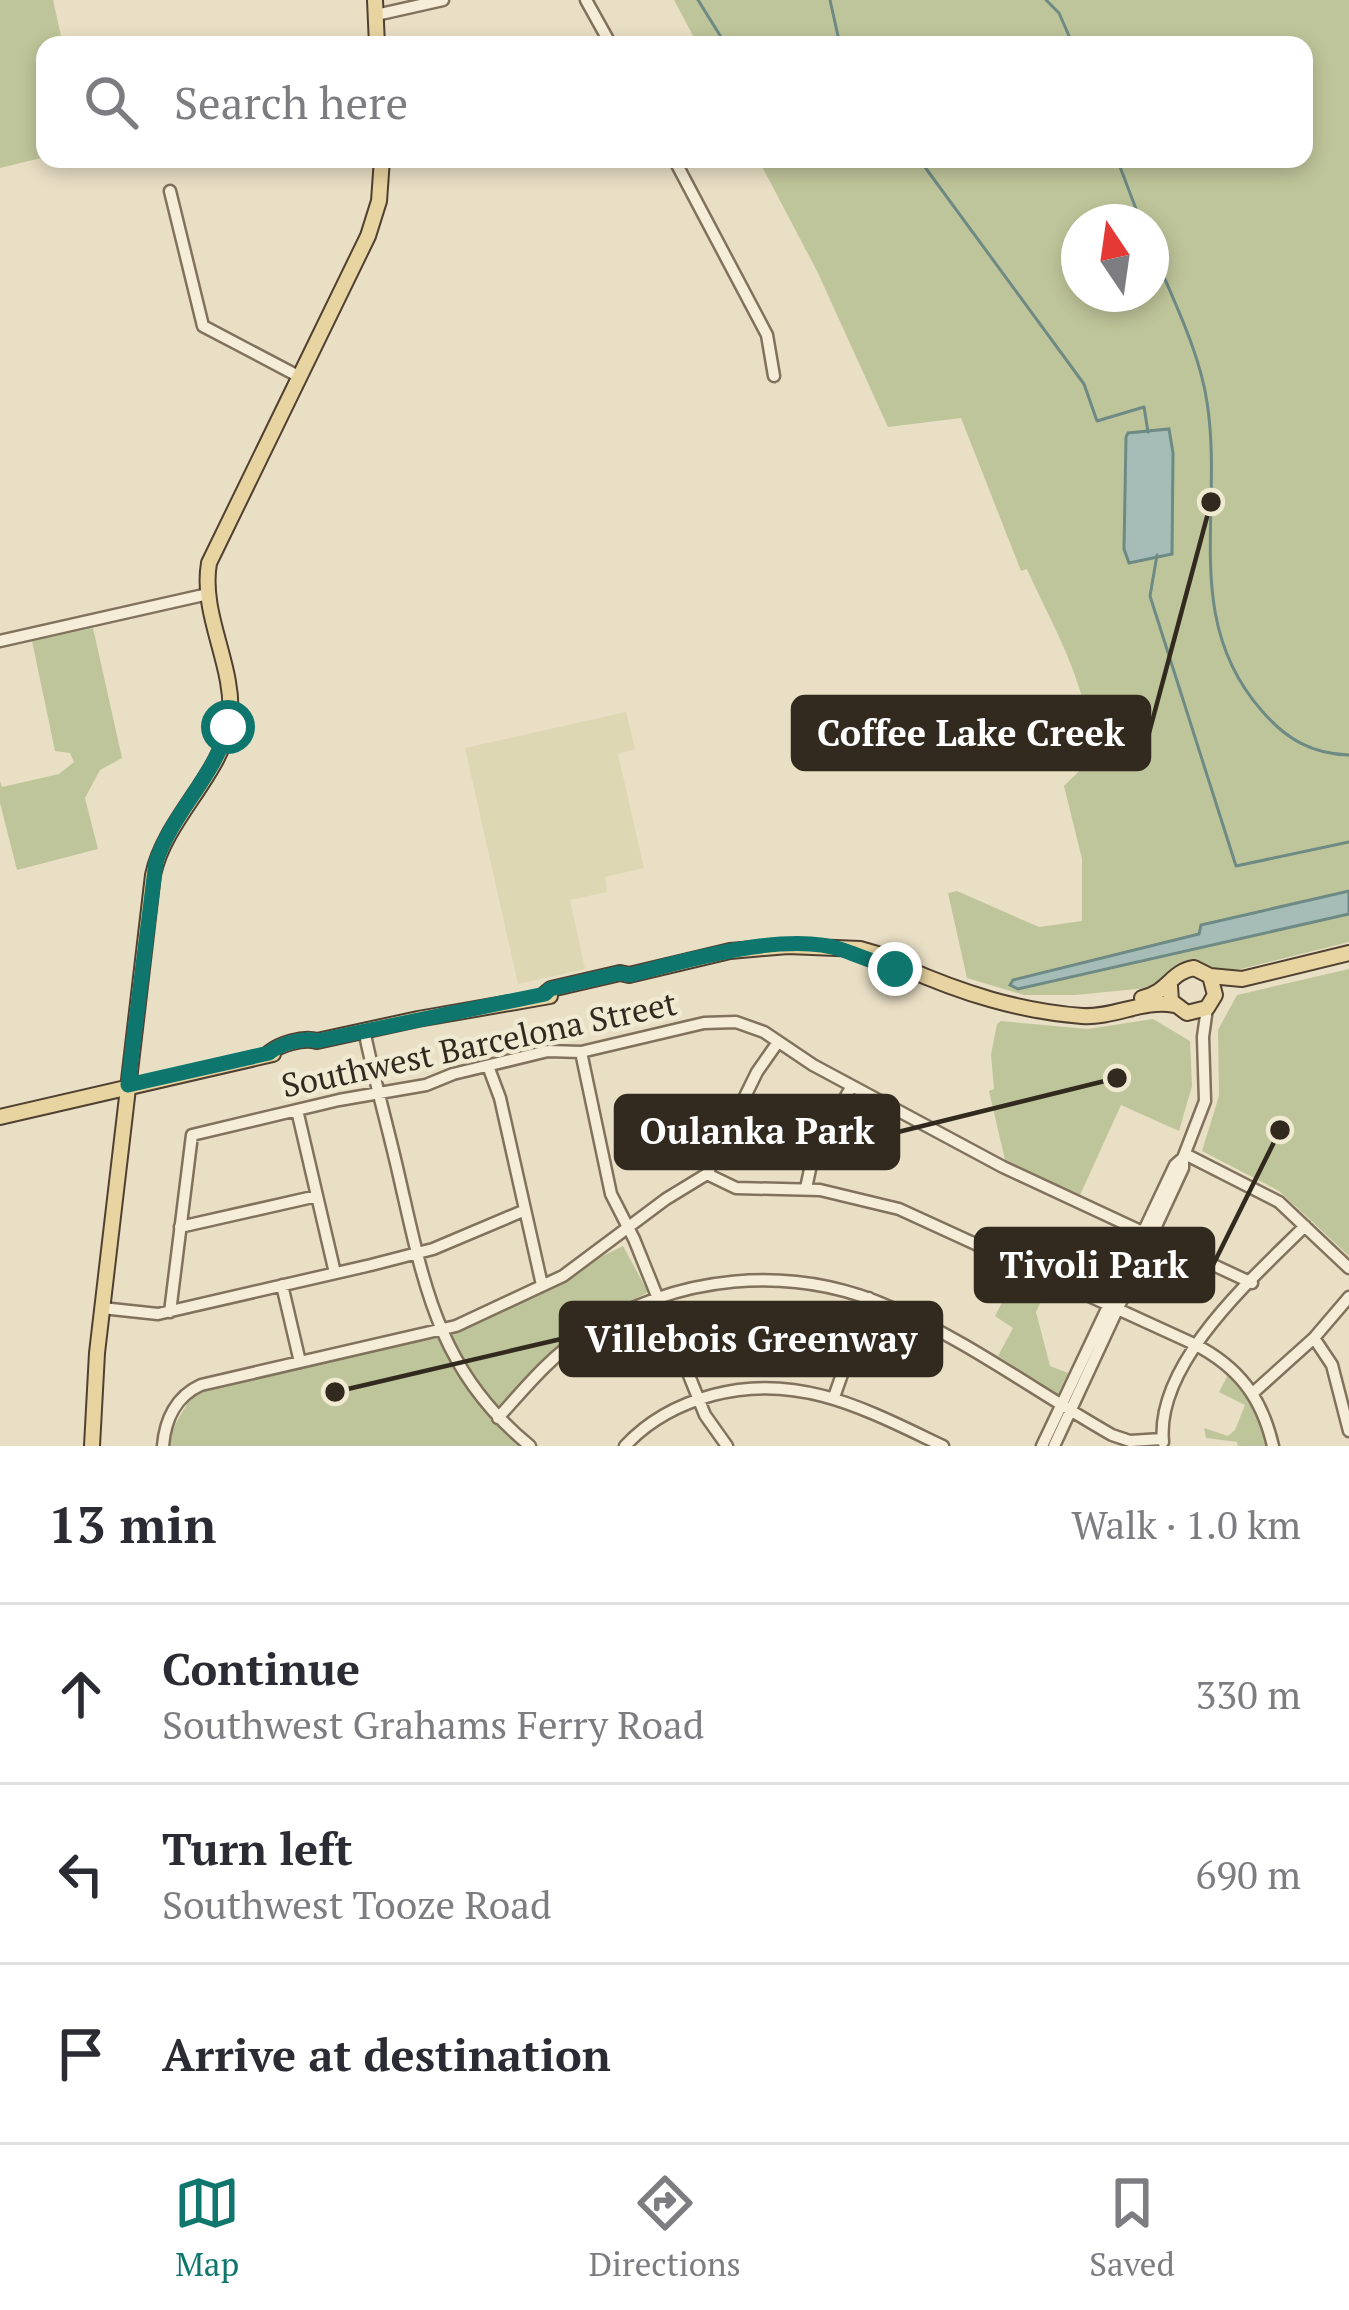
<!DOCTYPE html>
<html lang="en">
<head>
<meta charset="utf-8">
<style>
  :root { --surface:#fff; --page:#f7f7f7; --text:#2b2b33; --muted:#7c7c81; --line:#e1e1e2; --accent:#0f766e }
  body { margin:0; font-family:"PT Serif",serif; background:var(--page); color:var(--text) }
  .compass { position:absolute; left:1061px; top:204px; width:108px; height:108px; border-radius:50%; background:var(--surface); box-shadow:0 6px 18px #0003; rotate:347deg }
  .stop { position:absolute; width:36px; height:36px; margin:-27px; border:9px solid #0f766e; border-radius:50%; background:#fff }
  .stop.end { background:#0f766e; border-color:#fff; box-shadow:0 3px 12px #0008 }
  .list { margin:0; padding:0; list-style:none }
  h2 { display:flex; justify-content:space-between; align-items:center; height:156px; margin:0; padding:0 48px; font-size:51px }
  h2 small { font-size:39px; font-weight:400; color:var(--muted) }
  .list li { display:grid; grid-template-columns:78px 1fr auto; gap:36px; align-items:center; box-sizing:border-box; height:180px; padding:0 48px; border-top:3px solid var(--line) }
  .list b { display:block; font-size:45px; white-space:nowrap }
  .list p { margin:0; font-size:39px; white-space:nowrap; color:var(--muted) }
  .list em { font-size:39px; font-style:normal; color:var(--muted) }
  .icon { flex:none; width:66px; height:66px; fill:none; stroke:currentColor; stroke-width:2; stroke-linecap:round; stroke-linejoin:round }
  .map { position:relative; flex:none; width:1349px; height:1446px; overflow:hidden }
  .search { position:absolute; background:var(--surface); box-shadow:0 6px 18px #0003; left:36px; right:36px; top:36px; height:132px; display:flex; align-items:center; gap:30px; box-sizing:border-box; padding:0 42px; border-radius:24px; color:var(--muted); font-size:45px }
  .sheet { height:696px; background:var(--surface) }
  nav { display:flex; justify-content:space-around; align-items:center; box-sizing:border-box; height:168px; border-top:3px solid var(--line); background:var(--surface); font-size:33px; color:var(--muted) }
  nav a { display:grid; justify-items:center; gap:6px }
  nav .on { color:var(--accent) }
  .map>svg:first-child { display:block }
  .farmland { fill:#ddd8b3 }
  .green { fill:#bfc59a; fill-rule:evenodd }
  .water { fill:#a6bdb7; stroke:#6e8a84; stroke-width:3 }
  .lines { fill:none; stroke-linecap:round; stroke-linejoin:round }
  .stream { stroke:#6e8a84; stroke-width:3 }
  .minor-casing { stroke:#81725d; stroke-width:15 }
  .major-casing { stroke:#504031; stroke-width:18 }
  .minor { stroke:#f5edd7; stroke-width:10 }
  .major { stroke:#e8d4a1; stroke-width:14 }
  .route { stroke:#0f766e; stroke-width:15 }
  .labels { text-anchor:middle; stroke-width:9; stroke-linejoin:round; paint-order:stroke }
  .street-label { font-size:33px; fill:#332a1f; stroke:#f1ead3 }
  .leader { fill:none; stroke:#332a1f; stroke-width:4.5 }
  .callout-dot { fill:#332a1f; stroke:#f1ead3; stroke-width:4.5 }
  .callout { fill:#332a1f; stroke:#332a1f; stroke-width:4.5 }
  .callout-label { font-size:36px; text-anchor:middle; font-weight:bold; fill:#fff }
</style>
</head>
<body>
<div class="map">
<svg width="1349" height="1446" viewBox="0 0 1349 1446">
  <rect width="100%" height="100%" fill="#e9dfc5"/>
  <path class="farmland" d="M626 712 635 749 618 754 644 868 605 877 607 892 570 900 585 969 518 984 465 748Z"/>
  <path class="green" d="M0 0H53L63 45H45V157L0 168Z
    M674 0H1349V942L1229 972H1216L1194 962 1182 964 1147 988 1075 995H1024L967 978 948 893 957 891 1039 927 1082 921V859L1064 786C1069 780 1080 772 1083 765 1106 713 1048 618 1027 569L1021 571 961 418 888 427 817 271 758 159H1304V45H698ZM1079 222H1151V294H1079Z
    M93 628 122 758 100 770 85 798 98 849 17 870 0 803V781L2 787 59 774 74 762 70 753 55 751 32 641Z
    M1349 969V1256L1279 1191 1202 1151 1219 1096 1218 1030 1237 995Z
    M1153 1019 1190 1041 1192 1086 1179 1131 1121 1105 1080 1195 1005 1160 989 1091 994 1089 991 1055 997 1024 1001 1021 1088 1029Z
    M623 1246 648 1292 571 1333 497 1411 471 1378 446 1333Z
    M1011 1274 1046 1291 1036 1312 1050 1366 1068 1373 1058 1394 998 1356 1013 1328 995 1316 1008 1291 1004 1288Z
    M436 1335 489 1414 523 1446H170L173 1428 193 1394Z
    M1229 1373 1254 1398 1269 1446H1238L1237 1442 1206 1438 1204 1428 1228 1436 1235 1430 1245 1405 1219 1392Z"/>
  <path class="water" d="M1169 429 1173 453 1172 554 1129 563 1124 549 1126 437 1128 433Z
    M1349 891V914L1018 989 1010 985 1013 980 1199 934 1201 925Z"/>
  <g class="lines">
    <path class="stream" d="M698 0 726 45
      M830 0 840 45
      M1046 0 1059 13 1073 45
      M919 159 1084 384 1097 421 1144 407 1148 432
      M1117 159 1141 222
      M1151 246C1171 296 1199 349 1207 402 1224 511 1181 619 1262 711 1286 739 1312 754 1349 755
      M1157 555 1150 596 1236 866 1349 842"/>
    <g class="minor-casing">
      <path id="minor" d="M586 0 611 45
        M376 15 443 0
        M674 159 767 335 774 376
        M170 191 203 326 298 376
        M0 641 208 594
        M364 1030C374 1079 388 1127 399 1176 424 1285 438 1371 530 1446
        M581 1052 611 1194 634 1239 705 1415 727 1446
        M488 1066 500 1098 542 1285
        M297 1110 335 1273
        M1185 1154 1279 1202 1349 1268
        M707 1174 736 1188 820 1190 899 1209 1194 1344C1239 1367 1262 1398 1273 1446
        M806 1188 814 1151 852 1086
        M180 1227 317 1196
        M282 1285 300 1362
        M102 1308 158 1314 371 1265 433 1249 523 1211
        M170 1312 192 1135 339 1100 426 1085 453 1074 548 1051 581 1052 704 1023 736 1022 764 1032 813 1065 1003 1167 1252 1283
        M1314 1338 1332 1365 1349 1431
        M1254 1392 1314 1338 1349 1297
        M834 1397 869 1298
        M498 1418C525 1388 550 1357 584 1335 675 1274 790 1263 890 1307 968 1341 1038 1393 1112 1435L1130 1441 1162 1439
        M1163 1442C1155 1363 1254 1277 1305 1226
        M163 1446C165 1420 176 1396 201 1385L456 1326 563 1276 666 1199 707 1174 757 1072 778 1042
        M625 1446C648 1421 680 1404 713 1395 799 1372 867 1410 943 1446
        M1042 1446 1175 1165 1183 1158
        M1054 1446 1183 1168V1158L1205 1101 1203 1037 1207 1008"/>
    </g>
    <g class="major-casing">
      <path id="major" d="M375 0 377 45
        M1210 976 1242 979 1349 953
        M545 994 551 989 620 973 629 975 730 951 788 946 860 949 898 960 903 967C962 993 1018 1011 1082 1016 1114 1018 1144 999 1174 1005
        M1142 998C1169 992 1170 972 1194 968L1210 976 1215 995 1207 1008 1187 1013 1171 1001 1170 986
        M269 1053C280 1044 303 1037 317 1041L418 1019 550 996
        M0 1117 273 1054
        M92 1446 97 1353 153 875C165 818 224 773 230 718 235 666 200 615 209 563L368 236 379 201 382 159"/>
    </g>
    <use href="#minor" class="minor"/>
    <use href="#major" class="major"/>
  </g>
  <g class="lines">
    <path class="route" d="M228 727C215 776 172 813 156 862L128 1085 269 1053C280 1044 303 1037 317 1041L545 994 550 989 620 973 629 975C686 961 786 930 843 950 859 956 877 963 895 969"/>
  </g>
  <g class="labels">
    <g class="street-label">
      <text transform="translate(479 1044) rotate(-12)" y="12">Southwest Barcelona Street</text>
    </g>
  </g>
  <path class="leader" d="M1211 502L1149 733M1117 1078L898 1132M1280 1130L1213 1265M335 1392L561 1339"/>
  <g class="callout-dot">
    <circle cx="1211" cy="502" r="12"/>
    <circle cx="1117" cy="1078" r="12"/>
    <circle cx="1280" cy="1130" r="12"/>
    <circle cx="335" cy="1392" r="12"/>
  </g>
  <g class="callout">
    <rect x="793" y="697" width="356" height="72" rx="12"/>
    <rect x="616" y="1096" width="282" height="72" rx="12"/>
    <rect x="976" y="1229" width="237" height="72" rx="12"/>
    <rect x="561" y="1303" width="380" height="72" rx="12"/>
  </g>
  <g class="callout-label">
    <text x="971" y="746">Coffee Lake Creek</text>
    <text x="757" y="1144">Oulanka Park</text>
    <text x="1094" y="1278">Tivoli Park</text>
    <text x="751" y="1352">Villebois Greenway</text>
  </g>
</svg>
<svg class="compass" viewBox="-18 -18 36 36"><path d="M0-13l5 13h-10z" fill="#e53935"/><path d="M0 13l5-13h-10z" fill="#7c7c81"/></svg>
<div class="stop" style="left:228px;top:727px"></div>
<div class="stop end" style="left:895px;top:969px"></div>
<div class="search"><svg class="icon" aria-label="search" viewBox="0 0 24 24"><circle cx="10" cy="10" r="6"/><path d="M15 15l6 6"/></svg>Search here</div>
</div>
<section class="sheet">
<h2>13 min<small>Walk · 1.0 km</small></h2>
<ul class="list">
<li><svg class="icon" aria-label="ahead" viewBox="0 0 24 24"><path d="M12 20V5M6 11l6-6 6 6"/></svg><div><b>Continue</b><p>Southwest Grahams Ferry Road</p></div><em>330 m</em></li>
<li><svg class="icon" aria-label="left" viewBox="0 0 24 24"><path d="M17 20v-9H6M10 6l-5 5 5 5"/></svg><div><b>Turn left</b><p>Southwest Tooze Road</p></div><em>690 m</em></li>
<li><svg class="icon" aria-label="arrive" viewBox="0 0 24 24"><path d="M6 21V4h12l-3 4 3 4H6"/></svg><div><b>Arrive at destination</b></div></li>
</ul>
</section>
<nav>
<a class="on"><svg class="icon" aria-label="map" viewBox="0 0 24 24"><path d="M3 6l6-2 6 2 6-2v14l-6 2-6-2-6 2zM9 4v14M15 6v14"/></svg>Map</a>
<a><svg class="icon" aria-label="directions" viewBox="0 0 24 24"><path d="M12 3l9 9-9 9-9-9zM9 14v-3h6M13 9l2 2-2 2"/></svg>Directions</a>
<a><svg class="icon" aria-label="saved" viewBox="0 0 24 24"><path d="M7 4h10v16l-5-4-5 4z"/></svg>Saved</a>
</nav>
</body>
</html>
